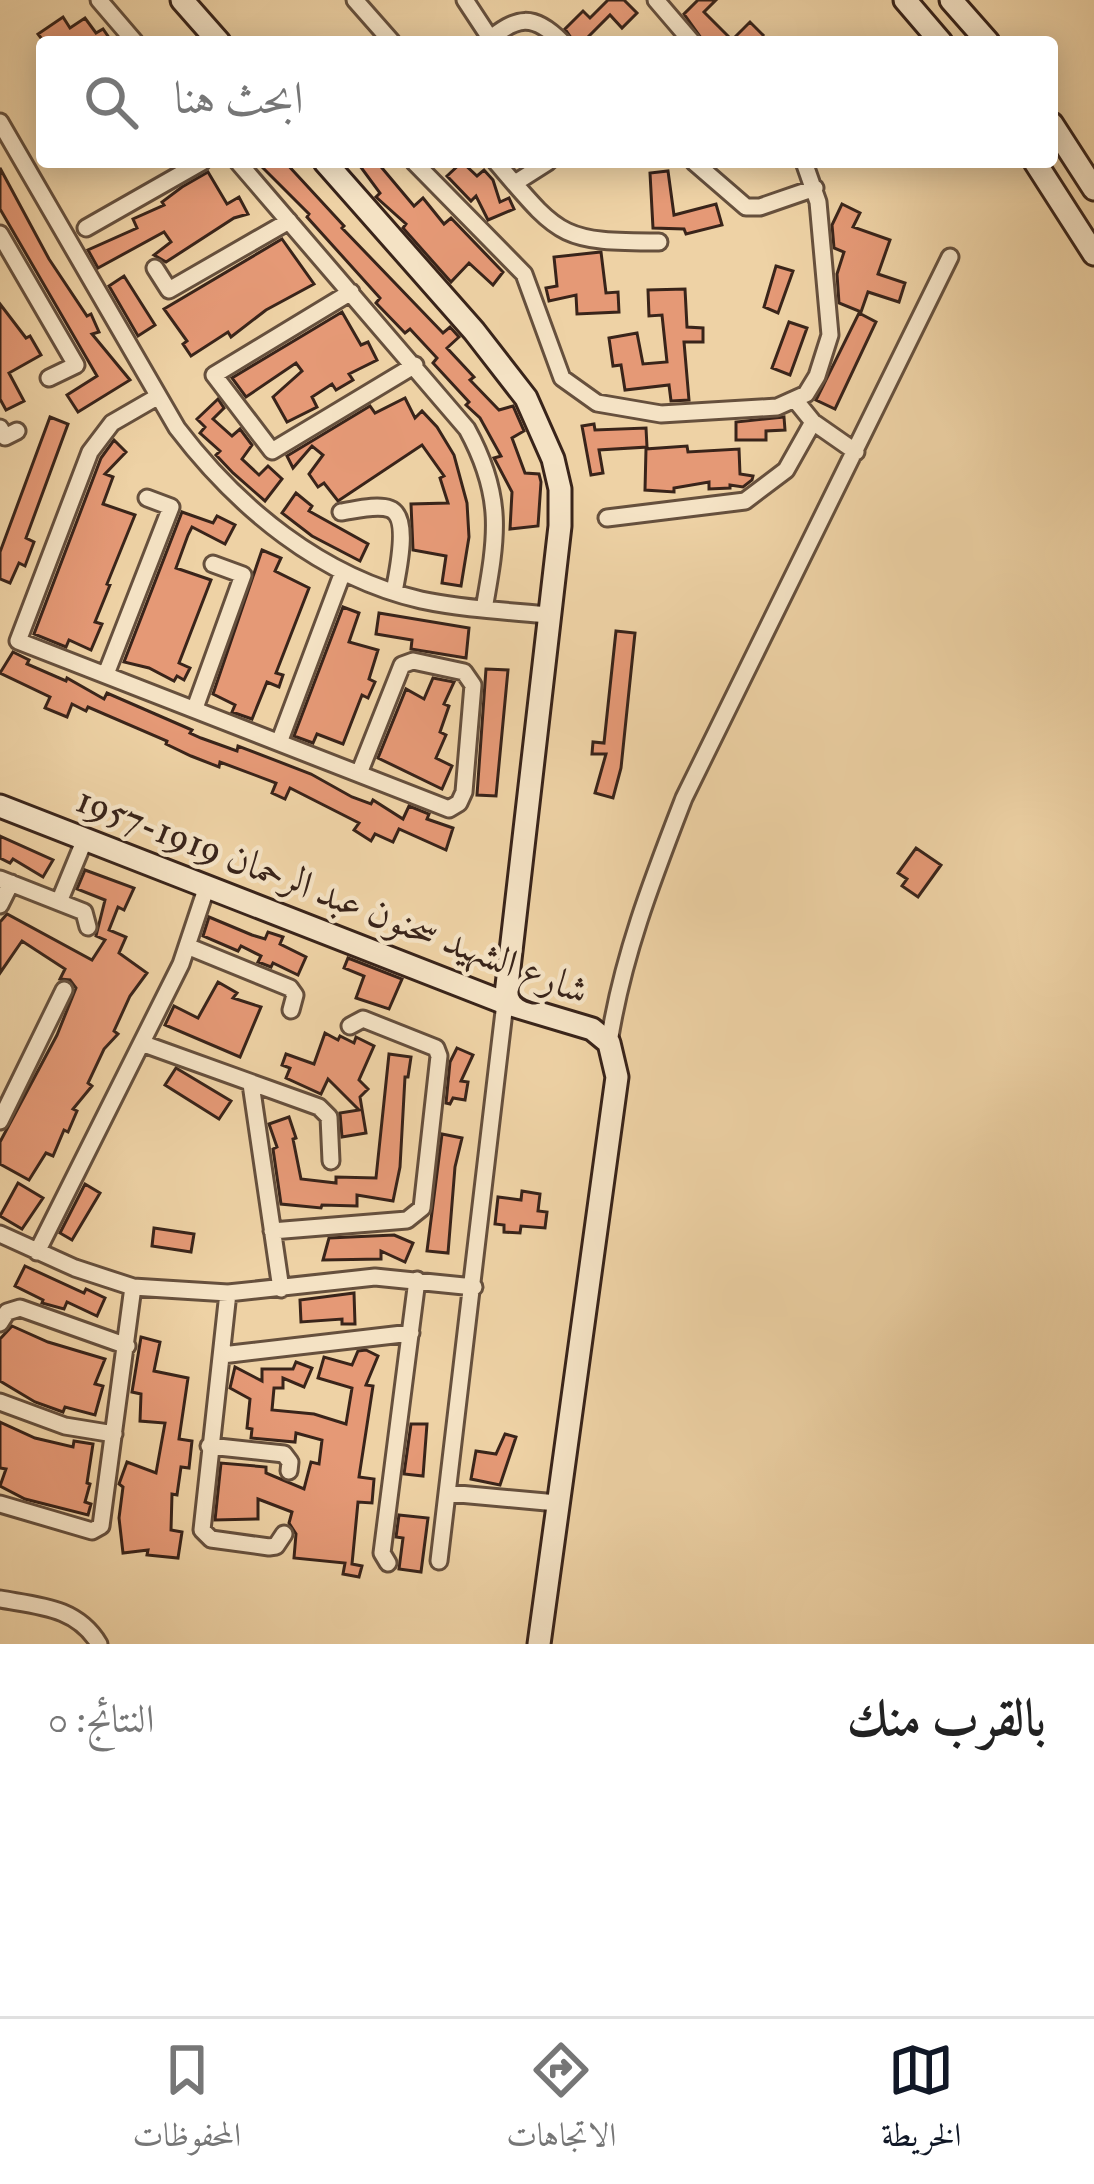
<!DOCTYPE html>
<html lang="ar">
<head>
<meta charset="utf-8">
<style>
  :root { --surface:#fff; --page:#f2f2f2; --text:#222; --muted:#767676; --line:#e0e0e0; --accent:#111827 }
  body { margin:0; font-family:"IM FELL Double Pica",Amiri,serif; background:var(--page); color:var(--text); direction:rtl }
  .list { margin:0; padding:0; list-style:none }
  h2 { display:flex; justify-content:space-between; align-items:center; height:156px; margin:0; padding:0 48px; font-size:51px }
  h2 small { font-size:39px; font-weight:400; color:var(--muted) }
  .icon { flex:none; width:66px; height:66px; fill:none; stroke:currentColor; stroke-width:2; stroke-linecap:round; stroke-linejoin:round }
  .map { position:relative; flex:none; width:1094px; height:1644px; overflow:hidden; direction:ltr }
  .search { position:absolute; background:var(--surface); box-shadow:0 6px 30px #0003; left:36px; right:36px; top:36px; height:132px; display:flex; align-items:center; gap:30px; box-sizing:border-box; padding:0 42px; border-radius:12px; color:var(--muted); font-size:45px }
  .sheet { height:372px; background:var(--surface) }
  nav { display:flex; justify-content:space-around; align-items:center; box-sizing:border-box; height:168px; border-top:3px solid var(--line); background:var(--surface); font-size:33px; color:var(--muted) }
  nav a { display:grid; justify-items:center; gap:6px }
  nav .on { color:var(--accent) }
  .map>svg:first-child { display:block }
  .building { fill:#e59976; stroke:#39241a; stroke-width:3 }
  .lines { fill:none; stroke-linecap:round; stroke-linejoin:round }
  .street-casing { stroke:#66503d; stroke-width:21 }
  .secondary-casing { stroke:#39241a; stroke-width:27 }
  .street { stroke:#f4e2c4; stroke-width:15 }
  .secondary { stroke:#f4e2c4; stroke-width:21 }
  .labels { text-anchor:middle; stroke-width:9; stroke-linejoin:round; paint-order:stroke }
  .street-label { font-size:39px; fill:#39241a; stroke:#f4e2c4 }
</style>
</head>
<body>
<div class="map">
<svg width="1094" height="1644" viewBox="0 0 1094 1644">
  <rect width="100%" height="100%" fill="#eed2a5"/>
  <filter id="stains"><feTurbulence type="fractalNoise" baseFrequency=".00167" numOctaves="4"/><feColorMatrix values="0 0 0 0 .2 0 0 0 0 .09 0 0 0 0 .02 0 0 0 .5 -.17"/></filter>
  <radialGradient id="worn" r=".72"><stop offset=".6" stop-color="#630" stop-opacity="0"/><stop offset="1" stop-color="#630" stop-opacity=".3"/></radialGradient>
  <path class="building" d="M608 0H624L637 13 622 28 610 15 583 42H574L565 29 583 11 590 18Z
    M698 0H716L704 12 732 40 750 22 763 35 756 42H704L684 14Z
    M63 17 70 28 85 18 96 33 103 29 112 42H44L38 34Z
    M257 162H285L344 226 342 228 443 333 450 327 459 337 447 348 474 377 470 380 499 410 513 406 524 431 512 438 525 473 539 474 541 482 538 526 510 529 512 492 494 458 501 456 480 418 466 405 469 402 433 363 437 358 410 329 405 333 376 303 380 298 307 217 309 214Z
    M357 162H377L414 206 423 198 444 224 451 218 503 272 493 285 469 263 451 282 403 228 406 224 376 197 380 193Z
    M462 162 477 176 484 170 493 180 500 202 509 198 514 209 488 220 476 196 471 201 447 176Z
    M0 168 49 259 87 316 91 314 99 332 92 334 130 380 78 412 67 395 97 376 0 209Z
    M668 171 674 215 716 204 722 225 686 234 684 229 653 228 650 173Z
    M208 172 227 204 239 197 248 214 234 218 166 262 154 255 171 242 164 232 98 268 88 250 137 228 133 219 164 205 162 202 182 187Z
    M842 204 860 213 853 227 890 240 878 274 905 283 899 302 868 292 861 312 839 303 837 274 844 252 834 248 832 225Z
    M282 239 314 284 266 310 231 337 228 332 191 356 183 344 187 341 164 309Z
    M601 252 606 293 618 292 619 312 577 314 576 295 549 301 546 288 557 286 554 257Z
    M776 266 793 271 778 313 764 307Z
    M124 276 155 325 138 336 109 286Z
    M685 289 687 327 703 328V342H684L689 400 671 401 669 385 625 390 621 365 613 366 609 338 637 333 643 364 667 362 662 315 649 316 648 290Z
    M0 304 26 338 30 336 41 355 9 373 24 401 6 410 0 399Z
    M342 312 361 345 368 342 377 360 349 374 353 380 336 390 332 384 312 397 317 407 287 422 273 397 302 371 296 363 246 397 232 378Z
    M859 313 876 322 835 409 816 400Z
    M789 322 807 328 790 375 772 368Z
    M405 398 415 418 422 411 437 427 454 455 467 503 469 537 461 586 442 583 446 556 413 550 411 504 448 503 440 478 444 476 422 445 338 501 324 483 318 487 309 474 323 455 312 446 293 468 287 456 370 406 375 413Z
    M218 399 224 408 213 419 232 436 240 429 252 445 242 459 259 475 268 466 282 479 265 501 233 473 216 455 220 451 200 433 205 427 197 419Z
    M50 417 68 424 26 538 34 542 25 566 19 563 10 583 0 579V552Z
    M784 417 785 430 766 431V440H736V422Z
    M594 424 595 430 646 428 647 447 599 450 603 473 591 475 582 426Z
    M114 440 126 452 105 474 113 477 103 504 135 515 107 584 110 585 95 622 102 624 91 650 69 640 66 647 34 634 101 458Z
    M687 446 688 452 739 449 740 474 753 476 752 480 743 487 730 485V488L709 489V482L674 488V492L645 490 646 449Z
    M296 493 312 506 309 511 368 544 360 561 312 536 282 513Z
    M182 512 213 523 217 516 235 525 225 544 192 527 188 535 176 568 211 580 179 663 190 668 184 680 177 676 174 681 149 668 124 662Z
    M262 550 281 558 275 571 309 588 276 673 283 675 279 687 267 682 252 719 232 712 235 705 213 694Z
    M343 607 359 613 349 642 378 650 369 679 375 682 368 698 362 695 343 744 317 734 313 743 294 736Z
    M379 613 469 628 466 658 411 649 412 640 376 634Z
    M616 631 635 633 621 768 613 798 595 793 606 754H592L593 742 604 743Z
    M13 652 29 660 27 664 66 681 67 678 104 699 107 693 192 730 190 733 201 738 237 751 238 746 311 774 352 797 371 804 373 800 403 819 409 806 429 814 427 819 453 828 446 850 399 829 393 842 375 834 371 841 354 830 359 823 290 788 285 799 272 793 276 783 220 762 219 767 191 756 166 744 167 741 88 707 86 711 72 704 67 717 45 708 50 697 0 673Z
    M486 669 508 670 496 796 477 795Z
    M433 678 454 682 444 704 449 706 440 732 446 735 436 758 452 766 442 789 378 758 406 689 424 699Z
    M0 836 53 860 43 877 13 859 10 863 0 858Z
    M916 848 941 865 918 897 902 886 907 879 898 873Z
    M85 870 134 888 124 910 118 907 109 930 126 937 119 953 147 973 130 996 114 1031 118 1034 104 1049 88 1083 92 1086 73 1109 77 1111 68 1132 64 1130 53 1156 46 1153 29 1180 0 1164V1142L57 1035 76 988 70 980 60 979 65 969 22 941 0 973V922L7 914 92 960 105 940 96 936 105 900 77 889Z
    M209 917 252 935 265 939 268 932 283 937 280 944 306 957 298 975 273 963 271 967 258 962 261 956 241 946 238 951 203 936Z
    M348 958 402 979 389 1009 356 998 364 976 344 968Z
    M218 982 237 993 233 998 261 1007 240 1057 165 1025 174 1006 198 1018Z
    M325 1033 338 1040 340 1036 354 1043 356 1037 374 1046 359 1080 368 1089 360 1097 366 1133 342 1137 340 1113 359 1110 328 1079 321 1094 286 1078 290 1068 282 1065 286 1054 314 1064Z
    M457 1048 473 1055 461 1081 468 1082 465 1100 453 1098 450 1104 446 1103 450 1062Z
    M389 1054 411 1057 408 1077H405L400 1167 393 1201 357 1195V1206L322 1205 321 1208 281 1204 273 1149 277 1147 269 1124 289 1117 296 1138 293 1139 301 1179 336 1183V1177L376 1178Z
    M176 1068 231 1101 219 1119 165 1085Z
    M442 1134 462 1138 455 1167 448 1253 427 1251Z
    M18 1183 43 1198 22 1229 0 1216Z
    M85 1184 100 1193 72 1240 60 1233Z
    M522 1191 540 1194 538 1211 547 1212 545 1228 521 1226 520 1233 504 1232V1225L495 1224 498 1197 521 1200Z
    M154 1228 194 1234 191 1252 152 1246Z
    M394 1235 413 1243 405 1262 381 1251V1259L323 1260 329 1238Z
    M25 1266 84 1293 86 1289 105 1298 97 1316 67 1302 64 1309 42 1303 43 1300 15 1286Z
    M354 1293 355 1324H342V1319L301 1322 300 1300Z
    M12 1326 48 1342 105 1359 95 1384 103 1386 95 1415 65 1407 63 1412 35 1402 0 1381V1339Z
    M141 1337 160 1342 154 1371 188 1378 179 1439 192 1441 189 1468 181 1467 177 1495 172 1494 171 1530 182 1532 178 1558 147 1555 148 1550 123 1553 119 1518 123 1487 119 1484 127 1462 156 1473 165 1423 140 1421 141 1394 132 1392Z
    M366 1350 378 1356 366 1385 373 1386 359 1477 374 1479 372 1503 358 1502 352 1564 362 1566 359 1577 343 1574 345 1563 294 1558 296 1534 289 1523 292 1512 258 1499V1519L215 1520 221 1463 266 1467V1473L304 1489 311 1462 319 1464 322 1440 296 1433 295 1442 251 1438 252 1429 247 1428 250 1399 230 1388 235 1367 262 1381V1369H293L296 1362 312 1368 304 1387 283 1378V1388H274L272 1410 314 1414 346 1424 352 1388 318 1378 324 1357 352 1365 358 1351Z
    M0 1422 35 1438 73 1447 74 1441 93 1444 87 1483 90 1484 85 1502 91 1504 88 1515 25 1499 0 1486 6 1469 0 1468Z
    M411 1424H427L423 1476 404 1474Z
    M505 1434 516 1437 500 1485 471 1479 476 1451 496 1454Z
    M399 1515 428 1518 421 1572 399 1569 403 1538 396 1537Z"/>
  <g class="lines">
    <g class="street-casing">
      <path id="street" d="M99 0 135 42
        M355 0 392 42
        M465 0 490 38
        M656 0 692 42
        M486 42C517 16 533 13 562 42
        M0 122 177 428C238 508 321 577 421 600 463 609 507 611 549 615
        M238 162 467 429C504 497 497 536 484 609
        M414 162 524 274 562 378 597 403 661 414 777 407 806 394 817 376 830 335 818 202 804 162
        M496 162C560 237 560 242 659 242
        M694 162 746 207H760L815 188
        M515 183 548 162
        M86 228 202 162
        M0 234 76 365 49 378
        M155 268 169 290 289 221
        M351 292 214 375 272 451 415 365
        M157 397 112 423 90 452 18 641 449 809 459 803 464 792 473 685 464 672 413 661 402 665 360 771
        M796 401 813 422 856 452
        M0 428 5 437 17 431
        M341 512C355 510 377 504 390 509 411 517 397 574 394 592
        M607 518 745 501 786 470 813 422
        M106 674 171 507 147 498
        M195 708 243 575 213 564
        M280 740 343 572
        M0 879 84 912 88 927
        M59 902 85 839
        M0 905 11 883
        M187 946 290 988 295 995 291 1010
        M609 1043C622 957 653 878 684 798L950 257
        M144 1044 319 1107 329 1117 331 1161
        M251 1084 281 1289
        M0 1121 64 990
        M272 1231 407 1220 422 1208 439 1056 436 1048 363 1019 350 1026
        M0 1234 75 1268 133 1287 228 1293 375 1277 474 1287
        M37 1252 181 964 207 886
        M228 1293 202 1530 211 1539 269 1547 276 1546 284 1534
        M0 1323 7 1312 20 1308 127 1346
        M222 1355 411 1333
        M0 1402 65 1426 114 1434
        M209 1446 284 1454 290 1462 289 1471
        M448 1493 557 1503
        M0 1504 92 1531 101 1526 133 1287
        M439 1561 505 1003
        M388 1563 382 1553 417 1280
        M0 1599C39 1606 77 1607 99 1644"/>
    </g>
    <g class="secondary-casing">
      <path id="secondary" d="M182 0 219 42
        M905 0 941 42
        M951 0 988 42
        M1052 124 1094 189
        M325 162 474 331 526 398 553 459 560 489V526L505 1003
        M1035 162 1094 254
        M0 806 505 1003 592 1029 609 1043 617 1077 539 1644"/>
    </g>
    <use href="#street" class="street"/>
    <use href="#secondary" class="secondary"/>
  </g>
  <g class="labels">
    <g class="street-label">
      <text transform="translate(333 894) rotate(21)" y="14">شارع الشهيد سحنون عبد الرحمان 1919-1957</text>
    </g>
  </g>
  <rect width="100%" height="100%" filter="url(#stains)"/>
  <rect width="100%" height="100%" fill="url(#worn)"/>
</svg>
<div class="search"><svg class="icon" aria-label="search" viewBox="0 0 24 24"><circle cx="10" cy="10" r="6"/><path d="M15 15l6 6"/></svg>ابحث هنا</div>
</div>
<section class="sheet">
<h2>بالقرب منك<small>النتائج: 0</small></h2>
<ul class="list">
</ul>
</section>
<nav>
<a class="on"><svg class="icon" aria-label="map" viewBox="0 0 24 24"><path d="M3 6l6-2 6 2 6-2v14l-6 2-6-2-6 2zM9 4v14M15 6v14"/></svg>الخريطة</a>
<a><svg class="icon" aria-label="directions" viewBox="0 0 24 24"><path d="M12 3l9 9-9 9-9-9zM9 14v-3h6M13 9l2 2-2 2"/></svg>الاتجاهات</a>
<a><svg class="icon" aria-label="saved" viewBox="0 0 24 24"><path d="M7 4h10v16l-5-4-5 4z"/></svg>المحفوظات</a>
</nav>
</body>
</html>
